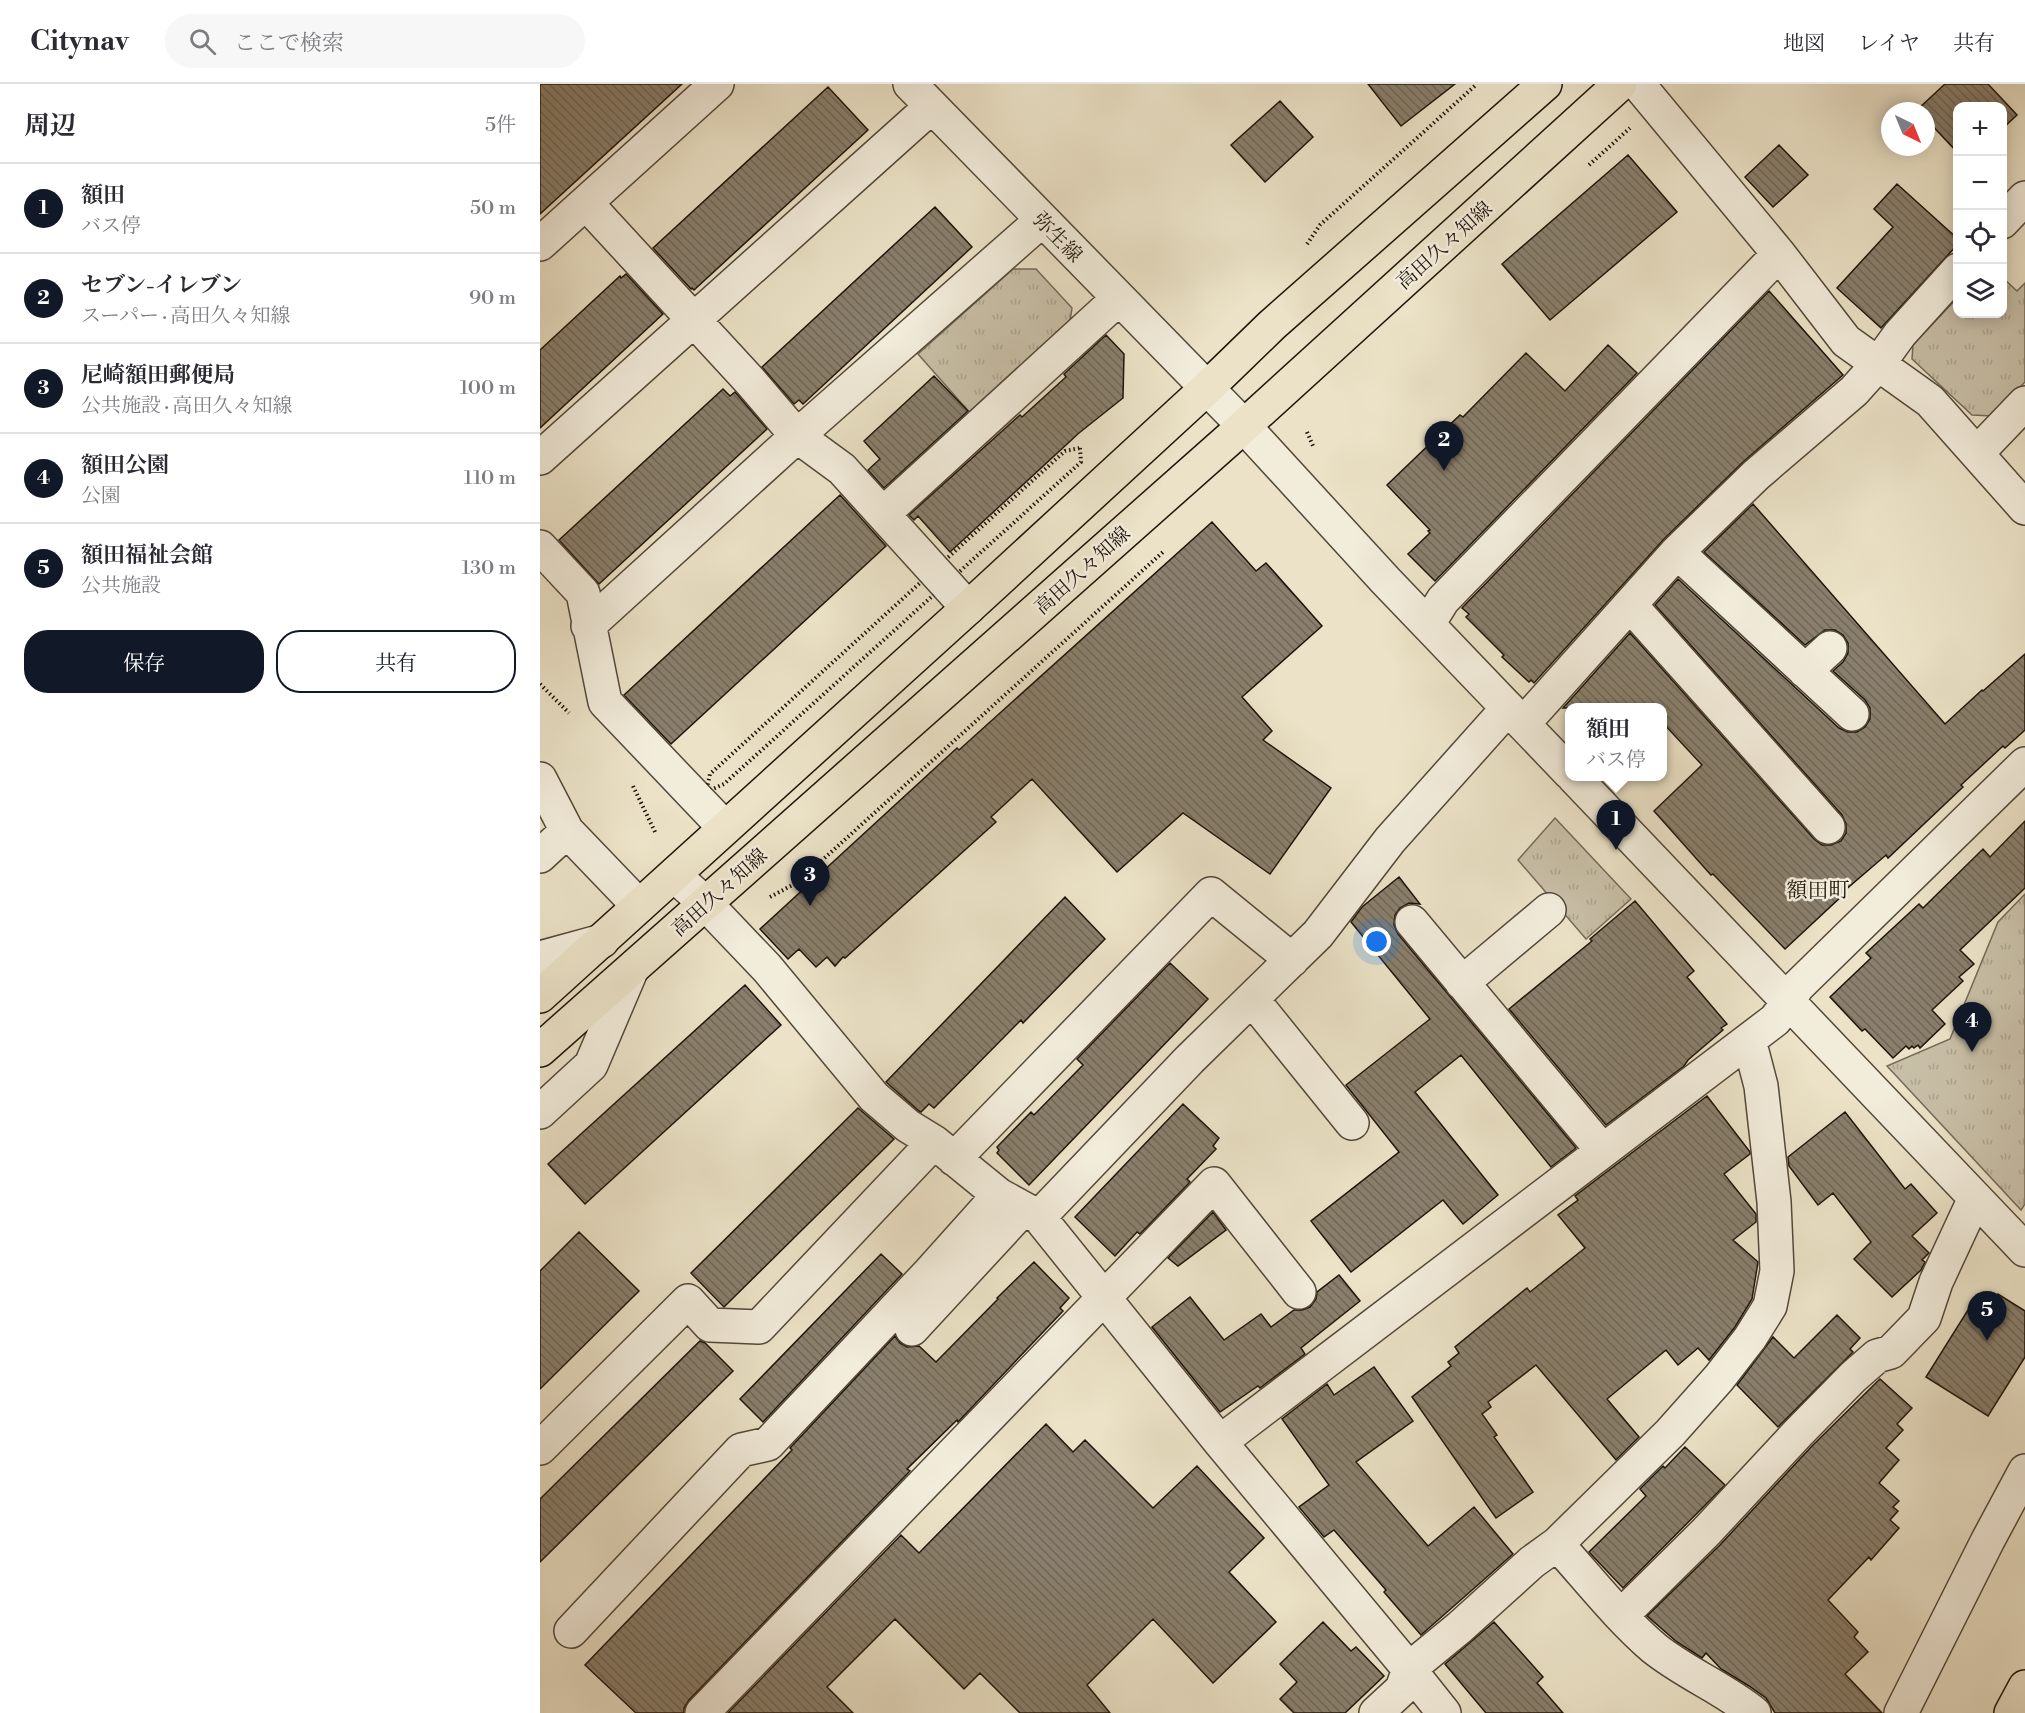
<!DOCTYPE html>
<html lang="ja">
<head>
<meta charset="utf-8">
<style>
  :root { --surface:#fff; --page:#f7f7f7; --text:#2b2b33; --muted:#7c7c81; --line:#e1e1e2; --accent:#111827 }
  body { margin:0; font-family:"Libre Bodoni","Noto Serif JP",serif; background:var(--page); color:var(--text) }
  .controls { position:absolute; right:18px; top:18px; display:grid; overflow:hidden; border-radius:12px; box-shadow:0 3px 15px #0003 }
  .controls button { width:54px; height:54px; display:grid; place-items:center; padding:0; border:0; border-bottom:2px solid var(--line); background:var(--surface); color:var(--text); font:30px sans-serif }
  .compass { position:absolute; left:1341px; top:18px; width:54px; height:54px; border-radius:50%; background:var(--surface); box-shadow:0 3px 15px #0003; rotate:137deg }
  .you { position:absolute; left:837px; top:858px; width:21px; height:21px; margin:-15px; border:4px solid #fff; border-radius:50%; background:#1a73e8; box-shadow:0 0 0 9px #1a73e833 }
  .badge { display:grid; place-items:center; width:39px; height:39px; border-radius:50%; background:var(--accent); color:#fff; font-size:20px; font-weight:700 }
  .pin { position:absolute; translate:-50% -50px; filter:drop-shadow(0 2px 3px #0008) }
  .pin::after { content:''; position:absolute; top:32px; width:21px; height:18px; background:inherit; clip-path:polygon(0 0,100% 0,50% 100%) }
  .popup { position:absolute; left:1025px; top:619px; width:102px; height:78px; box-sizing:border-box; display:grid; place-content:center; border-radius:12px; background:var(--surface); filter:drop-shadow(0 2px 4px #0005); font-size:20px; white-space:nowrap; color:var(--muted) }
  .popup b { font-size:22px; color:var(--text) }
  .popup::after { content:''; position:absolute; left:50%; top:100%; margin-left:-12px; border:12px solid transparent; border-top-color:var(--surface) }
  .list { margin:0; padding:0; list-style:none }
  h2 { display:flex; justify-content:space-between; align-items:center; height:78px; margin:0; padding:0 24px; font-size:26px }
  h2 small { font-size:20px; font-weight:400; color:var(--muted) }
  .list li { display:grid; grid-template-columns:39px 1fr auto; gap:18px; align-items:center; box-sizing:border-box; height:90px; padding:0 24px; border-top:2px solid var(--line) }
  .list b { display:block; font-size:22px; white-space:nowrap }
  .list p { margin:0; font-size:20px; white-space:nowrap; color:var(--muted) }
  .list em { font-size:20px; font-style:normal; color:var(--muted) }
  .actions { display:flex; gap:12px; padding:18px 24px }
  .actions a { flex:1; padding:14px 0; border:2px solid var(--accent); border-radius:24px; text-align:center; font-size:21px; color:var(--accent) }
  .actions .main { background:var(--accent); color:#fff }
  .icon { flex:none; width:33px; height:33px; fill:none; stroke:currentColor; stroke-width:2; stroke-linecap:round; stroke-linejoin:round }
  .map { position:relative; flex:none; width:1485px; height:1629px; overflow:hidden }
  header { display:flex; align-items:center; gap:36px; box-sizing:border-box; height:84px; padding:0 30px; background:var(--surface); border-bottom:2px solid var(--line) }
  header strong { font-size:28px }
  nav { display:flex; gap:33px; margin-inline-start:auto; font-size:21px }
  .search { width:420px; height:54px; background:var(--page); display:flex; align-items:center; gap:15px; box-sizing:border-box; padding:0 21px; border-radius:33px; color:var(--muted); font-size:22px }
  main { display:flex }
  aside { flex:1; background:var(--surface) }
  .map>svg:first-child { display:block }
  .grass { fill:url(#grass-tufts); stroke:#746a58; stroke-width:1.5 }
  .building { fill:url(#building-back-hatch); stroke:#1f140a; stroke-width:1.5 }
  .lines { fill:none; stroke-linecap:round; stroke-linejoin:round }
  .minor-casing { stroke:#524839; stroke-width:36 }
  .major-casing { stroke:#1f140a; stroke-width:36 }
  .highway-casing { stroke:#1f140a; stroke-width:36 }
  .path { stroke:#1f140a; stroke-width:4; stroke-dasharray:1.5 3; stroke-linecap:butt }
  .minor { stroke:#f2ecdb; stroke-width:33 }
  .major { stroke:#ebe2c7; stroke-width:33 }
  .highway { stroke:#ebe2c7; stroke-width:33 }
  .labels { text-anchor:middle; stroke-width:5; stroke-linejoin:round; paint-order:stroke }
  .street-label { font-size:20px; fill:#1f140a; stroke:#f2ecdb }
  .neighbourhood-label { font-size:21px; fill:#1f140a; stroke:#f2ecdb }
</style>
</head>
<body>
<header>
<strong>Citynav</strong>
<div class="search"><svg class="icon" aria-label="search" viewBox="0 0 24 24"><circle cx="10" cy="10" r="6"/><path d="M15 15l6 6"/></svg>ここで検索</div>
<nav><a>地図</a><a>レイヤ</a><a>共有</a></nav>
</header>
<main>
<aside>
<h2>周辺<small>5件</small></h2>
<ul class="list">
<li><span class="badge">1</span><div><b>額田</b><p>バス停</p></div><em>50 m</em></li>
<li><span class="badge">2</span><div><b>セブン-イレブン</b><p>スーパー · 高田久々知線</p></div><em>90 m</em></li>
<li><span class="badge">3</span><div><b>尼崎額田郵便局</b><p>公共施設 · 高田久々知線</p></div><em>100 m</em></li>
<li><span class="badge">4</span><div><b>額田公園</b><p>公園</p></div><em>110 m</em></li>
<li><span class="badge">5</span><div><b>額田福祉会館</b><p>公共施設</p></div><em>130 m</em></li>
</ul>
<div class="actions"><a class="main">保存</a><a>共有</a></div>
</aside>
<div class="map">
<svg width="1485" height="1629" viewBox="0 0 1485 1629">
  <defs>
    <pattern id="grass-tufts" width="24" height="20" patternUnits="userSpaceOnUse" patternTransform="scale(1.5)"><rect width="24" height="20" fill="#c8bfa7"/><path d="M3 7l-1-3M5 7V3M7 7l1-3M15 17l-1-3M17 17v-4M19 17l1-3" fill="none" stroke="#aba38e"/></pattern>
    <pattern id="building-back-hatch" width="6" height="6" patternUnits="userSpaceOnUse" patternTransform="scale(1.5)"><rect width="6" height="6" fill="#897f6c"/><path d="M-1 5l2 2M0 0l6 6M5-1l2 2" fill="none" stroke="#6f6757"/></pattern>
  </defs>
  <rect width="100%" height="100%" fill="#ebe2c7"/>
  <filter id="stains"><feTurbulence type="fractalNoise" baseFrequency=".00333" numOctaves="4"/><feColorMatrix values="0 0 0 0 .2 0 0 0 0 .09 0 0 0 0 .02 0 0 0 .5 -.17"/></filter>
  <radialGradient id="worn" r=".72"><stop offset=".6" stop-color="#630" stop-opacity="0"/><stop offset="1" stop-color="#630" stop-opacity=".3"/></radialGradient>
  <path class="grass" d="M473 185H496L532 224 529 244 432 331 378 270Z
    M1463 194 1477 207 1485 199V298L1452 332 1432 331 1372 275 1373 261 1417 214 1418 230H1462Z
    M1015 734 1091 815 1046 855 978 776Z
    M1485 810V1120L1481 1126 1347 982 1410 955 1458 838Z"/>
  <path class="building" d="M0 0H142L0 130Z
    M828 0H915L861 42Z
    M1405 0H1448L1477 31 1462 45V22H1418V69L1386 35V27L1377 26Z
    M288 3 328 46 154 206 152 204 151 205 113 164Z
    M740 17 773 53 725 98 691 61Z
    M1239 61 1268 91 1233 123 1205 93Z
    M1088 71 1137 128 1010 236 962 180Z
    M1357 100 1418 155V160L1341 244 1297 204 1353 143 1334 125Z
    M395 123 432 163 263 320 259 316 254 320 222 283Z
    M86 190 123 230 0 344V266L80 192 81 194Z
    M1229 207 1303 291 1203 378 1124 455 994 599 991 596 989 598 962 573 964 571 926 533 929 530 922 524Z
    M566 251 584 270 583 314 539 349 410 468 378 432 374 436 369 431 480 331 482 333 526 293 524 290Z
    M1068 261 1097 289 895 497 868 470 890 449 888 447 890 446 847 401 920 331 923 333 986 269 1025 307Z
    M394 292 428 327 344 404 328 386 340 375 324 357Z
    M183 305 190 312 195 308 227 345 59 500 19 456Z
    M300 411 346 462 131 660 84 611Z
    M1213 420 1405 640 1442 606 1443 607 1485 570V646L1465 664 1463 662 1421 701 1423 703 1348 774 1346 771 1303 808 1304 810 1245 865 1173 790 1171 791 1114 727 1162 681 1122 638V624H1023L1090 549 1274 755 1282 761H1291L1301 757 1306 749V740L1302 731 1115 521 1138 495 1299 644 1308 648H1317L1325 643 1330 635V624L1325 616 1293 587 1303 578 1308 569V559L1303 551 1295 546H1285L1265 561 1164 468Z
    M672 438 716 487 726 479 782 542 702 613 732 647 723 656 791 704 730 790 643 729 577 788 492 695 451 733 456 738 305 874 303 873 295 882 287 873 276 883 259 865 248 875 220 845 417 664 419 666Z
    M1485 737V804L1420 866 1434 880 1419 893 1423 897 1392 926 1405 940 1380 964 1378 961 1374 964 1372 962 1369 965 1366 962 1353 974 1325 945 1322 947 1290 913 1331 874 1326 869 1379 820 1383 824 1443 765 1450 773Z
    M859 793 880 820 869 819 860 824 855 831 854 841 858 850 1036 1064 1011 1083 921 971 875 1008 958 1111 923 1140 903 1116 811 1188 771 1137 859 1068 806 1001 890 935 811 838 822 823Z
    M525 813 565 855 483 939 481 936 394 1024 389 1020 381 1028 379 1027 346 998Z
    M1095 817 1154 887 1147 893 1187 940 1181 944 1183 946 1148 976 1144 982 1066 1041 969 925 1052 857 1050 855Z
    M630 879 668 915 489 1101 457 1069 459 1066 457 1063 491 1028 494 1031 543 981 537 975Z
    M205 901 241 941 45 1120 8 1080Z
    M1167 1012 1210 1068V1070L1184 1090 1216 1130V1138L1193 1156 1218 1178 1212 1215 1195 1243 1169 1276 1158 1264 1138 1281 1126 1266 1067 1315 1099 1353 1076 1376 996 1281 948 1318 951 1323 942 1330 957 1351 954 1353 993 1408 956 1434 872 1313 911 1282 908 1278 919 1269 915 1263 987 1204 990 1208 1045 1164 1018 1131 1038 1116 1035 1112Z
    M643 1020 679 1054 673 1062 676 1065 647 1095 650 1098 600 1150 597 1148 575 1172 535 1133Z
    M318 1024 354 1055 184 1223 151 1189Z
    M1305 1028 1365 1105 1371 1100 1397 1129 1372 1152 1389 1169 1382 1176 1385 1178 1381 1186 1352 1213 1314 1175 1331 1158 1293 1109 1278 1121 1249 1082 1248 1073Z
    M673 1128 686 1146 638 1182 628 1174Z
    M39 1148 99 1207 0 1305V1187Z
    M341 1170 362 1190 223 1338 200 1315Z
    M494 1178 529 1214 520 1224 523 1227 418 1338 417 1336 367 1385 370 1387 149 1616 144 1624V1629H96L45 1581 252 1366 250 1364 355 1252 360 1259 367 1263 379 1262 396 1278 458 1215 457 1214Z
    M799 1191 820 1217 761 1264 765 1270 720 1304 718 1302 680 1328 612 1243 650 1213 684 1256 721 1230 731 1243 754 1226H762L770 1223 776 1215 777 1208Z
    M1438 1210 1453 1219 1458 1210 1485 1227V1273L1448 1332 1386 1293Z
    M1297 1231 1320 1254 1310 1265 1313 1268 1238 1343 1197 1301 1233 1253 1254 1274Z
    M160 1257 165 1259 193 1287 0 1478V1415Z
    M834 1283 873 1337 816 1378 888 1462 934 1423 973 1470 881 1551 844 1508 846 1506 794 1446 784 1453 759 1423 789 1401 742 1335 787 1300 794 1311Z
    M1340 1295 1372 1324 1357 1340 1363 1346 1346 1364 1359 1376 1339 1399 1359 1417 1353 1423 1358 1427 1350 1436 1359 1444 1331 1476 1329 1473 1288 1516 1318 1548 1314 1553 1328 1568 1305 1590 1342 1629H1235L1226 1614 1209 1602 1181 1585 1166 1569 1162 1574 1137 1558 1107 1532 1180 1461 1272 1362Z
    M506 1340 533 1368 545 1356 613 1424 657 1382 724 1454 689 1488 736 1538 673 1599 613 1535 547 1601 570 1629H480L440 1589 424 1605 355 1535 287 1603 313 1629H188L361 1451 379 1469Z
    M1145 1363 1185 1401 1083 1504 1049 1468 1106 1412 1100 1405 1123 1382 1125 1384Z
    M783 1538 811 1567 816 1563 844 1592 805 1629H754L740 1615 757 1598 740 1580Z
    M954 1538 1003 1593 997 1599 1023 1629H946L905 1580Z"/>
  <g class="lines">
    <g class="minor-casing">
      <path id="minor" d="M370 0 704 342 846 497 1030 689
        M1098 0 1239 170 1306 257 1390 317 1485 424
        M46 119 210 297 257 352 302 385 428 524
        M1462 138 1485 114
        M0 160 177 0
        M1437 369 1485 319
        M0 374 391 23
        M343 430 578 215
        M0 463 43 509 65 618 185 744
        M1137 468 1312 630
        M1091 522 1288 743
        M888 540 903 516 1239 170
        M48 542 257 352 502 136
        M1265 587 1290 564
        M983 640 1137 468 1216 391 1314 307 1339 279 1360 250 1418 186
        M1033 692 1485 1166
        M0 695 27 747 99 822
        M0 772 27 747
        M134 791 166 820 227 884 334 1013 368 1042 394 1058 459 1111 499 1133 680 1358 869 1585 904 1629
        M872 838 1062 1066
        M0 874 62 857
        M922 899 1009 826
        M712 915 812 1039
        M0 1028 51 981 91 887
        M414 1075 671 810 752 876
        M499 1133 650 975 778 850 850 756 968 624
        M372 1245 483 1125
        M680 1358 1235 936 1248 919 1257 903 1485 680
        M0 1364 148 1217 170 1241 219 1243 394 1058
        M1017 1460C1048 1494 1078 1533 1114 1564 1145 1589 1183 1604 1214 1629
        M1081 1532 1166 1448 1258 1349 1313 1293 1337 1272 1351 1268 1384 1234 1396 1198 1435 1114
        M31 1547 201 1366 228 1360 390 1188 459 1111
        M162 1629 674 1100 759 1208
        M836 1629 862 1605 869 1585 919 1544 992 1478 1017 1460 1130 1349 1179 1294 1210 1254 1230 1222 1237 1187 1234 1118 1221 1002 1209 956
        M1361 1629 1448 1456 1485 1387"/>
    </g>
    <g class="major-casing">
      <path id="major" d="M0 912 428 524 667 304 732 241 1005 0
        M0 966 704 342 1080 0"/>
    </g>
    <g class="highway-casing">
      <path id="highway" d="M1471 1629 1485 1603"/>
    </g>
    <path class="path" d="M1049 81 1090 44
      M767 160 780 141 937 0
      M767 348 773 362
      M540 364 541 378 184 700 166 708 170 690 525 367Z
      M0 600 29 629
      M93 702 116 750
      M230 813 258 798 623 468"/>
    <use href="#minor" class="minor"/>
    <use href="#major" class="major"/>
    <use href="#highway" class="highway"/>
  </g>
  <g class="labels">
    <g class="street-label">
      <text transform="translate(518 153) rotate(46)" y="7">弥生線</text>
      <text transform="translate(904 161) rotate(-42)" y="7">高田久々知線</text>
      <text transform="translate(542 486) rotate(-42)" y="7">高田久々知線</text>
      <text transform="translate(179 808) rotate(-42)" y="7">高田久々知線</text>
    </g>
    <g class="neighbourhood-label">
      <text x="1278" y="813">額田町</text>
    </g>
  </g>
  <rect width="100%" height="100%" filter="url(#stains)"/>
  <rect width="100%" height="100%" fill="url(#worn)"/>
</svg>
<div class="controls">
<button>+</button>
<button>−</button>
<button><svg class="icon" aria-label="locate" viewBox="0 0 24 24"><circle cx="12" cy="12" r="6"/><path d="M12 2v4M12 18v4M2 12h4M18 12h4"/></svg></button>
<button><svg class="icon" aria-label="layers" viewBox="0 0 24 24"><path d="M12 4l9 5-9 5-9-5zM3 14l9 5 9-5"/></svg></button>
</div>
<svg class="compass" viewBox="-18 -18 36 36"><path d="M0-13l5 13h-10z" fill="#e53935"/><path d="M0 13l5-13h-10z" fill="#7c7c81"/></svg>
<div class="you"></div>
<div class="pin badge" style="left:1076px;top:766px">1</div>
<div class="popup"><b>額田</b>バス停</div>
<div class="pin badge" style="left:904px;top:387px">2</div>
<div class="pin badge" style="left:270px;top:822px">3</div>
<div class="pin badge" style="left:1432px;top:968px">4</div>
<div class="pin badge" style="left:1447px;top:1257px">5</div>
</div>
</main>
</body>
</html>
